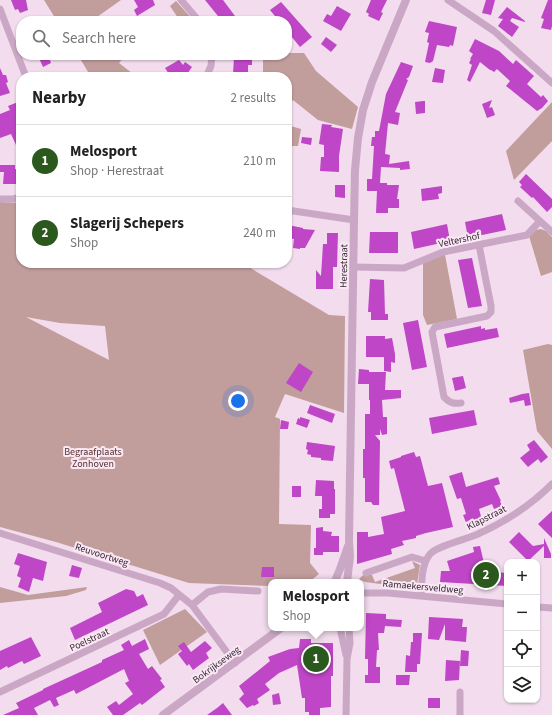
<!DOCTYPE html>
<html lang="en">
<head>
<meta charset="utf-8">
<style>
  :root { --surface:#fff; --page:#f6f6f6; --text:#222; --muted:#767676; --line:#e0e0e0; --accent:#2b581d }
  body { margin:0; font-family:"Source Sans 3",sans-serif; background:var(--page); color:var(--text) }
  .controls { position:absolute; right:12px; bottom:12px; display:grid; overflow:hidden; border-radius:8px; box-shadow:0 1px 3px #0004 }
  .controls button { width:36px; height:36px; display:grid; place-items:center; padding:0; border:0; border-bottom:1px solid var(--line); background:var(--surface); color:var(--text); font:20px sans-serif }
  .you { position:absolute; left:238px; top:401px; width:14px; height:14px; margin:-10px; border:3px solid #fff; border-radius:50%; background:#1a73e8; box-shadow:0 0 0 6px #1a73e833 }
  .badge { display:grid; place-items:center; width:26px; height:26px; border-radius:50%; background:var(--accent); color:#fff; font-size:13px; font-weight:700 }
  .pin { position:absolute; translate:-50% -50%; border:2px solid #fff; box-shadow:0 1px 4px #0006 }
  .popup { position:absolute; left:268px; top:579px; width:96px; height:52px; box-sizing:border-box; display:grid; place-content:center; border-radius:8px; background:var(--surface); filter:drop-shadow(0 1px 3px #0005); font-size:13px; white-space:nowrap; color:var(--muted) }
  .popup b { font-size:15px; color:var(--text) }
  .popup::after { content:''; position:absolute; left:50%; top:100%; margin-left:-8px; border:8px solid transparent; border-top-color:var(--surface) }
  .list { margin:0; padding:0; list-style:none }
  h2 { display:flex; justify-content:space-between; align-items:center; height:52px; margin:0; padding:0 16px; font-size:17px }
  h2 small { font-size:13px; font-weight:400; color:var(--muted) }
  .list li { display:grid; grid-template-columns:26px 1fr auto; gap:12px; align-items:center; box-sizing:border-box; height:72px; padding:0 16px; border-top:1px solid var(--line) }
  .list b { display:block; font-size:15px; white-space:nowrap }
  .list p { margin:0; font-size:13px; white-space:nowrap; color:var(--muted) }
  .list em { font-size:13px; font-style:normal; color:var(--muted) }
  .icon { flex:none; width:22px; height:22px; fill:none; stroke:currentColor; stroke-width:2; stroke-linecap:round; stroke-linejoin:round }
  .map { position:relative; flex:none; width:552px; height:715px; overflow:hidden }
  .search { position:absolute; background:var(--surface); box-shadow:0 1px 3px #0004; left:16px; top:16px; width:276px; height:44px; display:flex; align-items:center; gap:10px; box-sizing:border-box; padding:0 14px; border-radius:16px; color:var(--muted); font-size:15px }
  .panel { position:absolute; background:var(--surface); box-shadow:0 1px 3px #0004; left:16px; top:72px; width:276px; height:196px; border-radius:16px }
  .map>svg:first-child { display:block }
  .green { fill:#c19d9c; fill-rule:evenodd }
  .building { fill:#bf46c6 }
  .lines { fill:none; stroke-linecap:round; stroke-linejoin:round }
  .minor { stroke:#caa8c5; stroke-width:7 }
  .tertiary { stroke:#caa8c5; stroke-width:8 }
  .labels { text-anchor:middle; stroke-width:4; stroke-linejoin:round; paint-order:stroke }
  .street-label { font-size:10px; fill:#372836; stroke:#fae8f5 }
  .park-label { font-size:10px; fill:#552f2c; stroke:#fae8f5 }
</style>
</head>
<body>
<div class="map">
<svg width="552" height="715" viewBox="0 0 552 715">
  <rect width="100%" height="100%" fill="#f2dced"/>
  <path class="green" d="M44 0H121L97 17 99 21H57Z
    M176 1 194 21H180L170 6Z
    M287 53H304L316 71 358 107 352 129 318 120 293 100 287 111V77H263V55H287Z
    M78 55H122L124 57 119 63 137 77H91Z
    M552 102V141L514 180 506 151Z
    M287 125 301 129 298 146H287Z
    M0 202 21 203V263H242L329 315 345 316 344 413 285 394 275 417 280 419 279 524 311 525 310 563 319 574 309 582H271V586L189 583 56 542 0 527ZM26 317 60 323 105 326 109 360Z
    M541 229 546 231 552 237V272L541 276 529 236 536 230Z
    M445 255 457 319 427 325 423 315V262L436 256Z
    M548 344 552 345V449L537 431 523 350Z
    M412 561 420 565 417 584 411 588 365 582 359 579 362 576 367 573 372 575 375 582 415 568Z
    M0 587 28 595 87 587 86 590 66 596 0 603Z
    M185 609 207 632 160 665 143 630Z"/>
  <path class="building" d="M11 0H26L28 10 20 13 18 9 15 10Z
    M134 0H153L155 5 137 16 134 10 138 7Z
    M205 0H223L235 16 229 21H222Z
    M371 0H387L381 12 383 13 379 21 368 16 369 14 366 12Z
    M486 0H495L491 15 482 13Z
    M548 0H552V26L551 30 541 28 544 19 541 18Z
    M281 2 312 37 300 47 287 31V21H279L270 10Z
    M337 6 351 14 341 31 323 21 327 14 331 16Z
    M507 7 525 21V22L512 18 510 21 519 27 512 37 498 26 503 19 498 18Z
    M429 21 457 27 453 46 450 45 449 47 437 45 433 61 430 63 425 62 429 43 427 42 429 33 425 32Z
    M326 37 337 45 331 52 321 44Z
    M475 39 499 51 513 64 516 60 534 76 527 84 541 97 543 95 548 101 542 108 537 111 506 86 510 81 497 69 494 72 491 70H490L480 62 470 82 467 80 472 65 469 63 471 59H470L473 54 469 51Z
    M48 55 51 63 43 67 39 58Z
    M234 57 252 58V65H248V77H239L240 74H233Z
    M179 60 183 65 185 62 192 67 185 77H171L165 68Z
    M401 62 413 66 409 77 406 79 408 80 395 112 400 113 398 125 388 123 385 154 390 155 389 164 409 161 410 169 400 170V168L381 167 380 183H387V185H399L397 199H399V208H388V213H376L377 191H367V179H372L374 146H371L372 137H375V131H379L386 94Z
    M0 68 3 75H6L8 82 6 83 10 93 0 96Z
    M435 68 445 70 443 83 432 82Z
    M492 100 489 108 492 107 495 115 487 118 482 104Z
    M423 101H425V113L416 114 415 102Z
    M18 102 21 110V143L16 145 11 134 0 138V114L10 110 8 106Z
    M322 124 332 125 331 127 343 129 339 156V172L320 171 321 157H324V145L319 144Z
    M302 137 312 138 311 145 301 143Z
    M0 165H15V169L19 170 21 184H3L4 172H0Z
    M526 174 552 199V207L547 212 533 197 532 198 520 187 522 185 519 182Z
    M335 185H345V198L335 197Z
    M442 186V193L438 194 439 199 422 201 421 189Z
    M502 214 506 230 468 238 465 222Z
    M447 224 450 241 414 249 411 232Z
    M288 225 303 228V229L315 230 305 248H300V249L293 248 294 239 287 238Z
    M370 232H398V253H369Z
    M327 233H338L337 267H333V289H316V270L321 276 323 244H327Z
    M472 258 482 306 468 308 458 260Z
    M370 279 384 280 385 314H388V320H371V312H368Z
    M418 320 427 367 412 370 403 323Z
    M481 326V329L485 328V330L497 328 499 337 447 348 444 334Z
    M366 336H385V339L392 338 395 354V363L391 362V372L384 371V357H366Z
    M299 363 313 372 301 392 286 383Z
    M359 369 369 370V372H386L385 390H401V398L382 400 383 417H387V434L382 435 380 429V435H375L380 441 379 505H373L371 502H365V478H363V449H365V414H370V400H369V384H358Z
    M463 376 466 388 455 391 452 378Z
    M529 393 531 405 525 406 524 400 510 403 509 398 522 394Z
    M310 405 335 414 332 423 307 413Z
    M474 410 477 425 432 434 429 418Z
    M300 417 310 420 307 428 296 424 298 418 300 419Z
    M281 420 289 422 288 429H280Z
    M534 440 548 457 541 463 538 459 528 467 520 458 530 450 527 445Z
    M307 442 335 446 333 461 321 460V458L311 457V455L307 454 308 450 306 449Z
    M414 452 416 457 420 456 428 486 442 483 453 527 426 533 416 536V538L402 541 404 545 391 549 392 554 357 564V532H368V537L384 534 381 517 405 511 394 468 391 469 389 461 401 457V456Z
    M462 472 466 487 498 477 500 484 494 486 501 501H500L502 506 494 509 492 504 479 509 482 520 467 525 463 515 466 514 461 498 457 499 449 476Z
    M316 480 334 481V489H335V514H330V518H319V509H322V496H315Z
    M292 486H301V497H292Z
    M552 511V538L538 524Z
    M323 527V531L332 532 331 536H339V552H323V555H314V548H316V528Z
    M519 532 533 546 544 544V538L551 554V558H544V546L528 561 509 542Z
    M480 546 484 563 494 565V572L507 573V586L440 582 441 571H450L447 561 474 552 473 547Z
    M18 553 47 562 43 581 33 578 29 592 18 587 21 578 17 576 20 566 14 564Z
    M72 565 82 568 79 578 69 576Z
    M262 567H274V577H261Z
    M126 589 134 591 137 597 143 594 148 605 75 640 70 628 102 612 98 603Z
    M366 613 386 614V619L402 620 401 627 385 626 384 633H378L379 650H377L376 667H380V683H365V675H368V659H365Z
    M429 617 463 619 462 627H467L466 642 445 640V624L439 640 428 639Z
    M413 633H422L420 664H417V672H405L406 655 410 656 411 642H413Z
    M31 637 41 656 24 664 22 661 8 668 7 666 0 670V651Z
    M145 639 149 649 139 654 148 669 152 666 162 679 160 680 165 687 142 705 140 703 123 715H113L107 707 116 701 119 705 133 694 125 683 129 681 124 669 76 694 74 690 56 698 59 705 54 707 50 700 34 708 38 715H3L19 708 16 703 43 690V689L102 662V660L124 650 121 645 129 640 132 646Z
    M300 639H311V643H333V676H331V707L320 708V715H309V712H305V698H302L297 665 279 673 265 684 270 690 257 699 259 703 254 706 253 705 247 708 239 699 244 694 239 686 270 661 268 657 290 649 299 648Z
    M205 641 212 648 206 653 209 658 193 670 189 664 187 666 178 654 182 651 178 646 184 642 191 652Z
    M461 650 469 651 468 666H460Z
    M446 660 460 661 459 680 445 681Z
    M396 675H410L409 685H396Z
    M279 693 281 704 273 705 272 695Z
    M428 698H440V708H428Z
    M223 703 232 715H207L217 708Z"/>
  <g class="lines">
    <path class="minor" d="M181 0 199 21
      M448 0 494 31 552 83
      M0 9 26 77
      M206 77 211 66 212 55
      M0 199H13L21 197
      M518 201 552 232
      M287 210 354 220
      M353 267 404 268 443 252 527 235 540 221
      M461 403C453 404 450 403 444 397L432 332 435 327 487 316 491 312V306L479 245
      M0 533 160 583 171 588 192 605 235 663
      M366 573 412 557 426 561
      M361 593H388L507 604
      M421 596C422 582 421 565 430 554 437 546 467 539 478 534 505 522 531 505 552 484
      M192 605 208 592 221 589 258 591
      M537 607 552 608
      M340 628 346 655
      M0 692 164 614 179 595
      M346 715 347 659 350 643 349 628
      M460 715V692"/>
    <path class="tertiary" d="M335 581 340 569 348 546
      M347 582 350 556 349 541 354 220 355 170 358 138 363 110 372 82 406 0
      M163 715 281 628"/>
  </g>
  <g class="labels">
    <g class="street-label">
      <text transform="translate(459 239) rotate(-12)" y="4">Veltershof</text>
      <text transform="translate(343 266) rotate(-89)" y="4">Herestraat</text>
      <text transform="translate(486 517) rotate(-27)" y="4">Klapstraat</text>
      <text transform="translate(102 554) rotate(18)" y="4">Reuvoortweg</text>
      <text transform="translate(423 586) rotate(5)" y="4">Ramaekersveldweg</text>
      <text transform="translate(89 639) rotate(-25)" y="4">Poelstraat</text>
      <text transform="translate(216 664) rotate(-36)" y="4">Bokrijkseweg</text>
    </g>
    <g class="park-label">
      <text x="93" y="455">Begraafplaats<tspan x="93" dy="12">Zonhoven</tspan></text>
    </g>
  </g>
</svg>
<div class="controls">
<button>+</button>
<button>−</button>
<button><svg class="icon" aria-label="locate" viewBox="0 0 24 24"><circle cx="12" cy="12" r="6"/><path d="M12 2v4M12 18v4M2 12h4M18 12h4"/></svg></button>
<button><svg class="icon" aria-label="layers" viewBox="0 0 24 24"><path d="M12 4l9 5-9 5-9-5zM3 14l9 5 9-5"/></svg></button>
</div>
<div class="you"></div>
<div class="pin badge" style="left:316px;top:659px">1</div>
<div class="popup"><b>Melosport</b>Shop</div>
<div class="pin badge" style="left:486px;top:575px">2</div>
<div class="search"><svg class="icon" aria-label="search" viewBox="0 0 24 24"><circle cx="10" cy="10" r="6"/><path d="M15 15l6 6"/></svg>Search here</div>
<section class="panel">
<h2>Nearby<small>2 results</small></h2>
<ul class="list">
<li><span class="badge">1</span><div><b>Melosport</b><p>Shop · Herestraat</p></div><em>210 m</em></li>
<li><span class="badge">2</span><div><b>Slagerij Schepers</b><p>Shop</p></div><em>240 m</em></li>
</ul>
</section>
</div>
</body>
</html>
